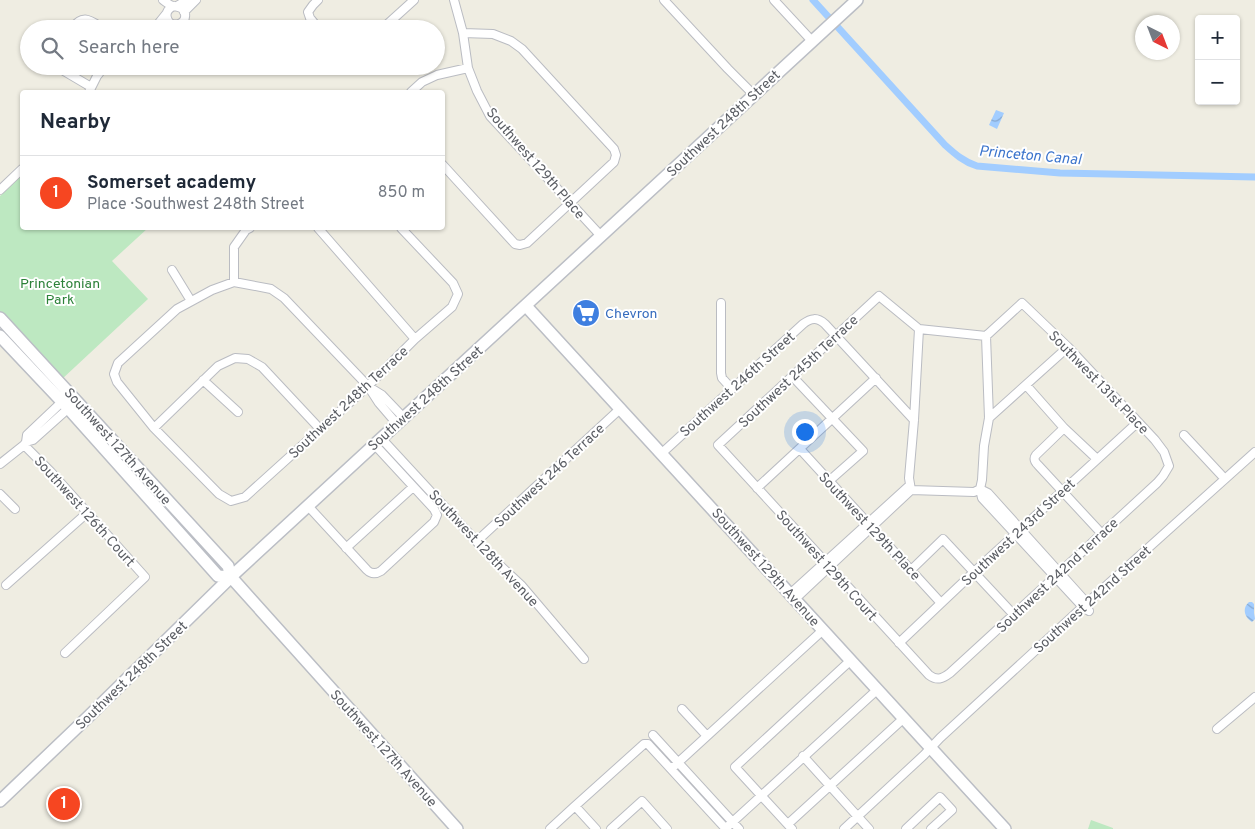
<!DOCTYPE html>
<html lang="en">
<head>
<meta charset="utf-8">
<style>
  :root { --surface:#fff; --page:#f6f6f7; --text:#1f2937; --muted:#747a83; --line:#e0e1e3; --accent:#f64621 }
  body { margin:0; font-family:Overpass,sans-serif; background:var(--page); color:var(--text) }
  .controls { position:absolute; right:15px; top:15px; display:grid; overflow:hidden; border-radius:5px; box-shadow:0 1px 4px #0004 }
  .controls button { width:45px; height:45px; display:grid; place-items:center; padding:0; border:0; border-bottom:1px solid var(--line); background:var(--surface); color:var(--text); font:25px sans-serif }
  .compass { position:absolute; left:1135px; top:15px; width:45px; height:45px; border-radius:50%; background:var(--surface); box-shadow:0 1px 4px #0004; rotate:138deg }
  .you { position:absolute; left:804px; top:431px; width:18px; height:18px; margin:-12px; border:4px solid #fff; border-radius:50%; background:#1a73e8; box-shadow:0 0 0 8px #1a73e833 }
  .badge { display:grid; place-items:center; width:32px; height:32px; border-radius:50%; background:var(--accent); color:#fff; font-size:16px; font-weight:700 }
  .pin { position:absolute; translate:-50% -50%; border:2px solid #fff; box-shadow:0 1px 5px #0006 }
  .list { margin:0; padding:0; list-style:none }
  h2 { display:flex; justify-content:space-between; align-items:center; height:65px; margin:0; padding:0 20px; font-size:21px }
  h2 small { font-size:16px; font-weight:400; color:var(--muted) }
  .list li { display:grid; grid-template-columns:32px 1fr auto; gap:15px; align-items:center; box-sizing:border-box; height:75px; padding:0 20px; border-top:1px solid var(--line) }
  .list b { display:block; font-size:19px; white-space:nowrap }
  .list p { margin:0; font-size:16px; white-space:nowrap; color:var(--muted) }
  .list em { font-size:16px; font-style:normal; color:var(--muted) }
  .icon { flex:none; width:28px; height:28px; fill:none; stroke:currentColor; stroke-width:2; stroke-linecap:round; stroke-linejoin:round }
  .map { position:relative; flex:none; width:1255px; height:829px; overflow:hidden }
  .search { position:absolute; background:var(--surface); box-shadow:0 1px 4px #0004; left:20px; top:20px; width:425px; height:55px; display:flex; align-items:center; gap:12px; box-sizing:border-box; padding:0 18px; border-radius:28px; color:var(--muted); font-size:19px }
  .panel { position:absolute; background:var(--surface); box-shadow:0 1px 4px #0004; left:20px; top:90px; width:425px; height:140px; border-radius:5px }
  .map>svg:first-child { display:block }
  .green { fill:#bde8c1 }
  .water { fill:url(#water-waves) }
  .lines { fill:none; stroke-linecap:round; stroke-linejoin:round }
  .canal { stroke:#a2cdff; stroke-width:7 }
  .street-casing { stroke:#babcc2; stroke-width:10 }
  .secondary-casing { stroke:#bbbec5; stroke-width:14 }
  .street { stroke:#fff; stroke-width:8 }
  .secondary { stroke:#fff; stroke-width:11 }
  .labels { text-anchor:middle; stroke-width:4; stroke-linejoin:round; paint-order:stroke }
  .street-label { font-size:14px; fill:#5b5e64; stroke:#fff }
  .park-label { font-size:14px; fill:#2d823a; stroke:#fff }
  .shop-label { font-size:14px; fill:#366cbe; stroke:#fff; text-anchor:start }
  .water-label { font-size:15px; font-style:italic; fill:#3b74cc; stroke:#fff }
</style>
</head>
<body>
<div class="map">
<svg width="1255" height="829" viewBox="0 0 1255 829">
  <defs>
    <pattern id="water-waves" width="16" height="10" patternUnits="userSpaceOnUse" patternTransform="scale(1.25)"><rect width="16" height="10" fill="#a2cdff"/><path d="M0 5q4-4 8 0t8 0" fill="none" stroke="#87aad2"/></pattern>
  </defs>
  <rect width="100%" height="100%" fill="#efede2"/>
  <path class="green" d="M22 175V228H148L112 261 148 299 61 380 0 313V196Z
    M1091 820 1113 828V829H1088Z"/>
  <path class="water" d="M996 110 1004 113 997 129 989 125Z
    M1249 602H1252L1254 604V613L1255 619 1252 622C1244 617 1242 608 1249 602Z"/>
  <g class="lines">
    <path class="canal" d="M813 0 945 145C955 154 964 162 977 166L1060 173 1255 177"/>
    <g class="street-casing">
      <path id="street" d="M163 0C166 2 169 5 173 6 178 7 184 7 185 14 187 25 170 29 167 18 165 12 169 8 174 6
        M318 0 313 5 308 12 310 18 319 29
        M454 0 463 33 468 68 477 91 490 116 601 236
        M664 0 728 69 754 95
        M774 0 812 41
        M177 6 187 0
        M184 12 196 0
        M71 29C83 13 90 20 104 29
        M154 29 166 14
        M382 29 414 0
        M59 66 64 71 91 87
        M89 92 97 76 105 66
        M411 92 422 82 437 75 468 68
        M442 164 515 244 520 245 527 243 614 162 616 155 614 149 522 49 511 41 493 34 463 33
        M0 190 22 169
        M318 228 415 339
        M172 270 191 301
        M234 282V247L246 230 250 228
        M721 303V373L722 378 732 389
        M986 336 989 418 984 446 982 480 980 489 982 498 1083 607 1089 611
        M792 376 863 451 829 481
        M203 380 238 412
        M1026 385 1064 428 1097 459
        M369 387 382 395 404 418
        M989 418 1068 347
        M397 424 379 403 368 386 284 298 271 289 234 282 212 290 177 309 118 363 114 374 117 382 154 428 219 494 231 501 245 497 368 386 415 339 452 307 458 294 453 283 401 228
        M154 428 218 366 235 358 248 359 262 367 320 429
        M1064 428 1036 455C1033 459 1035 462 1038 465L1102 534
        M1184 435 1225 479
        M381 438 490 556 522 586 584 659
        M26 442 27 435 65 399
        M24 445 51 472 145 577 65 653
        M800 449 941 603
        M662 453 803 324C811 318 817 317 825 324L914 420
        M0 464 24 445 26 442 33 440 71 406
        M757 488 876 378
        M980 489 988 493 1087 603 1088 607
        M911 490 909 478 914 420 919 329 879 296 718 445 929 675C937 681 942 679 950 673L1157 483 1163 476 1169 466 1164 452 1155 440 1068 347 1022 303 986 336 919 329
        M0 494 15 509
        M308 506 367 570C371 574 376 574 381 571L434 522 437 515 434 509 374 444
        M477 541 621 408
        M346 548 413 487
        M911 570 943 539 1014 615
        M6 585 87 513
        M790 594 910 485
        M795 599 911 490 974 492 980 489
        M899 643 974 572 1138 422
        M682 709 707 736
        M1217 729 1255 697
        M653 735 739 829
        M803 756 869 829
        M671 769 823 630
        M575 806 644 744H648L726 829
        M788 824 904 718
        M726 828 878 689
        M550 829 575 806 596 829
        M611 829 642 801 667 829
        M792 829 735 767 851 660
        M844 829 924 755 940 738 1087 603 1255 452
        M906 829 940 797 952 810 931 829"/>
    </g>
    <g class="secondary-casing">
      <path id="secondary" d="M526 306 1005 829
        M0 318 228 566 231 577 457 829
        M0 336 68 408 218 576 231 577
        M0 801 89 716 234 574 857 0"/>
    </g>
    <use href="#street" class="street"/>
    <use href="#secondary" class="secondary"/>
  </g>
  <defs>
    <g id="supermarket-disc" transform="scale(1.4375)"><circle r="9.5" fill="#3f7fe0" stroke="#fff"/><path d="M-6-5.5h2.5l.6 2H6L4.5 2H-2.5L-4.4-4H-6ZM-1.5 3.2a1.3 1.3 0 1 0 .1 0ZM3 3.2a1.3 1.3 0 1 0 .1 0Z" fill="#fff"/></g>
  </defs>
  <g fill-rule="evenodd">
    <use href="#supermarket-disc" x="586" y="313"/>
  </g>
  <g class="labels">
    <g class="street-label">
      <text transform="translate(723 123) rotate(-43)" y="5">Southwest 248th Street</text>
      <text transform="translate(536 163) rotate(49)" y="5">Southwest 129th Place</text>
      <text transform="translate(798 371) rotate(-43)" y="5">Southwest 245th Terrace</text>
      <text transform="translate(1099 382) rotate(46)" y="5">Southwest 131st Place</text>
      <text transform="translate(737 384) rotate(-42)" y="5">Southwest 246th Street</text>
      <text transform="translate(425 398) rotate(-42)" y="5">Southwest 248th Street</text>
      <text transform="translate(348 402) rotate(-43)" y="5">Southwest 248th Terrace</text>
      <text transform="translate(118 446) rotate(48)" y="5">Southwest 127th Avenue</text>
      <text transform="translate(549 475) rotate(-43)" y="5">Southwest 246 Terrace</text>
      <text transform="translate(85 511) rotate(48)" y="5">Southwest 126th Court</text>
      <text transform="translate(870 526) rotate(47)" y="5">Southwest 129th Place</text>
      <text transform="translate(1018 532) rotate(-43)" y="5">Southwest 243rd Street</text>
      <text transform="translate(484 548) rotate(47)" y="5">Southwest 128th Avenue</text>
      <text transform="translate(827 565) rotate(48)" y="5">Southwest 129th Court</text>
      <text transform="translate(766 567) rotate(48)" y="5">Southwest 129th Avenue</text>
      <text transform="translate(1057 575) rotate(-43)" y="5">Southwest 242nd Terrace</text>
      <text transform="translate(1092 599) rotate(-42)" y="5">Southwest 242nd Street</text>
      <text transform="translate(131 675) rotate(-44)" y="5">Southwest 248th Street</text>
      <text transform="translate(384 748) rotate(48)" y="5">Southwest 127th Avenue</text>
    </g>
    <g class="park-label">
      <text x="60" y="288">Princetonian<tspan x="60" dy="16">Park</tspan></text>
    </g>
    <g class="shop-label">
      <text x="605" y="318">Chevron</text>
    </g>
    <g class="water-label">
      <text transform="translate(1030 155) rotate(5)" y="5">Princeton Canal</text>
    </g>
  </g>
</svg>
<div class="controls">
<button>+</button>
<button>−</button>
</div>
<svg class="compass" viewBox="-18 -18 36 36"><path d="M0-13l5 13h-10z" fill="#e53935"/><path d="M0 13l5-13h-10z" fill="#747a83"/></svg>
<div class="you"></div>
<div class="pin badge" style="left:64px;top:804px">1</div>
<div class="search"><svg class="icon" aria-label="search" viewBox="0 0 24 24"><circle cx="10" cy="10" r="6"/><path d="M15 15l6 6"/></svg>Search here</div>
<section class="panel">
<h2>Nearby<small></small></h2>
<ul class="list">
<li><span class="badge">1</span><div><b>Somerset academy</b><p>Place · Southwest 248th Street</p></div><em>850 m</em></li>
</ul>
</section>
</div>
</body>
</html>
